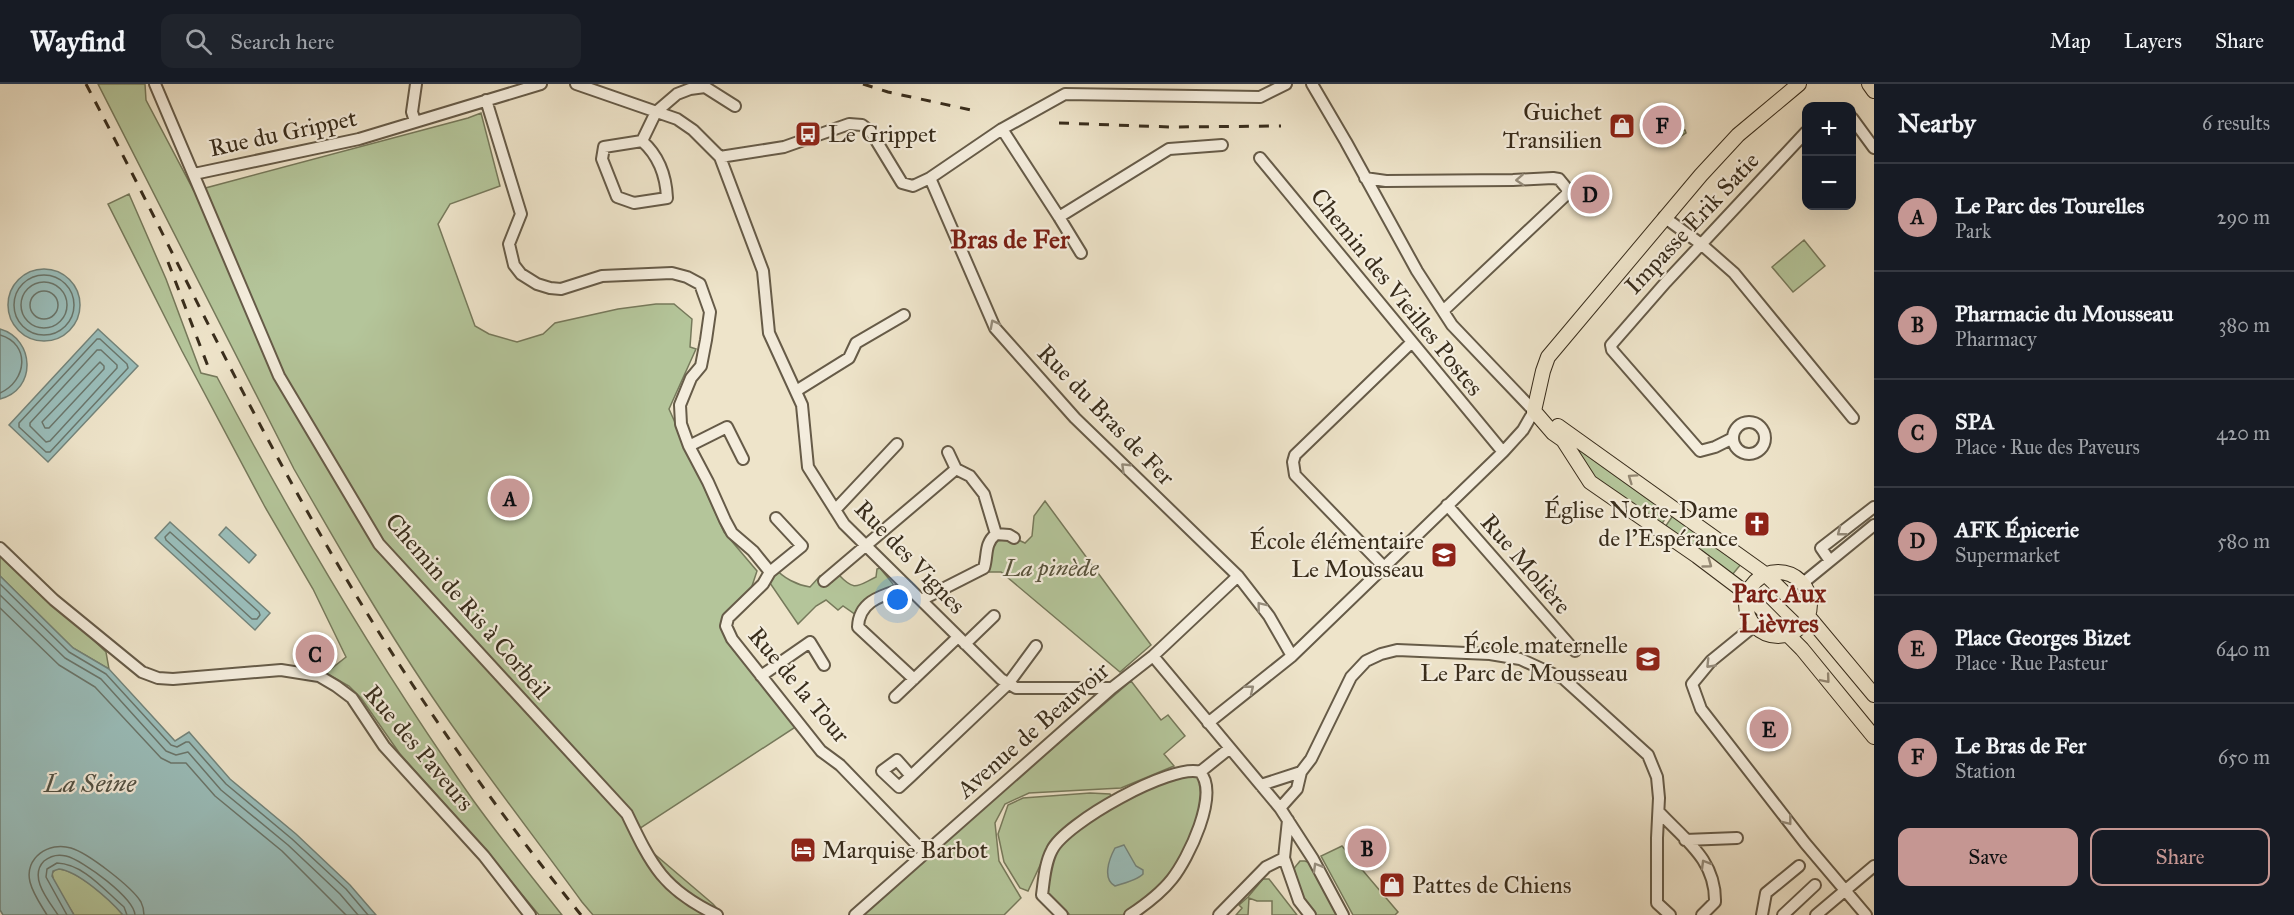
<!DOCTYPE html>
<html lang="en">
<head>
<meta charset="utf-8">
<style>
  :root { --surface:#171b24; --page:#20242c; --text:#f1f3f6; --muted:#9ea1a6; --line:#363941; --accent:#c59692 }
  body { margin:0; font-family:"IM FELL Great Primer",serif; background:var(--page); color:var(--text) }
  .controls { position:absolute; right:18px; top:18px; display:grid; overflow:hidden; border-radius:12px; box-shadow:0 6px 24px #0002 }
  .controls button { width:54px; height:54px; display:grid; place-items:center; padding:0; border:0; border-bottom:2px solid var(--line); background:var(--surface); color:var(--text); font:30px sans-serif }
  .you { position:absolute; left:898px; top:516px; width:21px; height:21px; margin:-15px; border:4px solid #fff; border-radius:50%; background:#1a73e8; box-shadow:0 0 0 9px #1a73e833 }
  .badge { display:grid; place-items:center; width:39px; height:39px; border-radius:50%; background:var(--accent); color:#111; font-size:20px; font-weight:700 }
  .pin { position:absolute; translate:-50% -50%; border:3px solid #fff; box-shadow:0 2px 6px #0006 }
  .list { margin:0; padding:0; list-style:none }
  h2 { display:flex; justify-content:space-between; align-items:center; height:78px; margin:0; padding:0 24px; font-size:26px }
  h2 small { font-size:20px; font-weight:400; color:var(--muted) }
  .list li { display:grid; grid-template-columns:39px 1fr auto; gap:18px; align-items:center; box-sizing:border-box; height:108px; padding:0 24px; border-top:2px solid var(--line) }
  .list b { display:block; font-size:22px; white-space:nowrap }
  .list p { margin:0; font-size:20px; white-space:nowrap; color:var(--muted) }
  .list em { font-size:20px; font-style:normal; color:var(--muted) }
  .actions { display:flex; gap:12px; padding:18px 24px }
  .actions a { flex:1; padding:14px 0; border:2px solid var(--accent); border-radius:12px; text-align:center; font-size:21px; color:var(--accent) }
  .actions .main { background:var(--accent); color:#111 }
  .icon { flex:none; width:33px; height:33px; fill:none; stroke:currentColor; stroke-width:2; stroke-linecap:round; stroke-linejoin:round }
  .map { position:relative; flex:none; width:1874px; height:831px; overflow:hidden }
  header { display:flex; align-items:center; gap:36px; box-sizing:border-box; height:84px; padding:0 30px; background:var(--surface); border-bottom:2px solid var(--line) }
  header strong { font-size:28px }
  nav { display:flex; gap:33px; margin-inline-start:auto; font-size:21px }
  .search { width:420px; height:54px; background:var(--page); display:flex; align-items:center; gap:15px; box-sizing:border-box; padding:0 21px; border-radius:12px; color:var(--muted); font-size:22px }
  main { display:flex }
  aside { flex:1; background:var(--surface) }
  .map>svg:first-child { display:block }
  .green { fill:#b4c59a; stroke:#76795b; stroke-width:1.5 }
  .water { fill:#9abebb; stroke:#73847b; stroke-width:1.5 }
  .lines { fill:none; stroke-linecap:round; stroke-linejoin:round }
  .shore { stroke:#6a766c; stroke-width:1.5 }
  .minor-casing { stroke:#665b48; stroke-width:14 }
  .major-casing { stroke:#392d1c; stroke-width:16 }
  .minor { stroke:#f4eddd; stroke-width:10 }
  .major { stroke:#eee4ca; stroke-width:14 }
  .rail { stroke:#392d1c; stroke-width:3; stroke-dasharray:10 10; stroke-linecap:butt }
  .oneway { stroke:#968d7c }
  .oneway2 { stroke:#948873 }
  .labels { text-anchor:middle; stroke-width:4.5; stroke-linejoin:round; paint-order:stroke }
  .poi-label { font-size:24px; fill:#392d1c; stroke:#f4eddd; text-anchor:end }
  .street-label { font-size:24px; fill:#392d1c; stroke:#f4eddd }
  .park-label { font-size:24px; font-style:italic; fill:#58533c; stroke:#f4eddd }
  .neighbourhood-label { font-size:26px; font-weight:bold; fill:#7a1f14; stroke:#f4eddd }
  .water-label { font-size:26px; font-style:italic; fill:#515144; stroke:#f4eddd }
</style>
</head>
<body>
<header>
<strong>Wayfind</strong>
<div class="search"><svg class="icon" aria-label="search" viewBox="0 0 24 24"><circle cx="10" cy="10" r="6"/><path d="M15 15l6 6"/></svg>Search here</div>
<nav><a>Map</a><a>Layers</a><a>Share</a></nav>
</header>
<main>
<div class="map">
<svg width="1874" height="831" viewBox="0 0 1874 831">
  <rect width="100%" height="100%" fill="#eee4ca"/>
  <filter id="stains"><feTurbulence type="fractalNoise" baseFrequency=".00333" numOctaves="4"/><feColorMatrix values="0 0 0 0 .2 0 0 0 0 .09 0 0 0 0 .02 0 0 0 .5 -.17"/></filter>
  <radialGradient id="worn" r=".72"><stop offset=".6" stop-color="#630" stop-opacity="0"/><stop offset="1" stop-color="#630" stop-opacity=".3"/></radialGradient>
  <path class="green" d="M98 0H145L146 16 194 107 468 34 481 29 500 102 450 120 438 140 475 242 489 250 517 258 543 250 555 239 618 225 656 220H674L692 235 690 263 696 265 669 325 724 448 757 487 750 508 722 536 797 642 631 750 713 820 723 831H593L582 818C536 755 487 692 442 627 388 549 341 467 294 385Z
    M1661 20H1666L1665 46 1672 48 1685 46 1686 49 1666 62H1661Z
    M129 110 166 195 201 289 217 293C294 439 378 581 473 716 501 755 532 793 562 831H539L476 755 400 670 361 614 349 602 326 589 346 573 313 505 265 423 182 267 108 120Z
    M1804 156 1825 182 1793 208 1772 183Z
    M1559 345 1670 428 1661 441 1591 391Z
    M1045 417 1151 561 1120 588 1001 488H988V469L994 454H1014L1025 459 1032 452 1034 432Z
    M1674 430 1742 479 1732 491 1665 443Z
    M0 467 106 568 109 585 73 564 0 492Z
    M775 484C783 494 797 501 810 503L820 492 824 497 832 498 839 491C855 508 857 502 876 493L877 485 880 484 893 500V504L859 533 843 522 838 526 826 516 816 522 798 540 770 499 766 495Z
    M1131 597 1161 636 1168 631 1185 652 1164 670 1174 682 1121 704 1029 709 1005 720 995 739 999 777 1021 814 1004 831H859Z
    M1200 688 1204 729 1172 794 1130 831H1070L1046 807 1052 765 1065 750 1157 697Z
    M1090 709 1110 710 1112 713 1068 741 1051 758 1028 807 1020 804 1004 778 998 750 1008 721 1023 714Z
    M1342 762 1398 828 1395 831H1353L1321 772Z
    M1300 777H1305L1310 779 1340 831H1315C1307 820 1290 801 1294 785 1295 782 1298 780 1300 777Z
    M56 785C76 784 111 816 123 831H74L54 799 52 789Z
    M1263 795H1269L1297 831H1272V817H1257L1249 814 1248 831H1236L1242 824 1239 821 1248 813Z"/>
  <path class="water" d="M8 221a36 36 0 1 1 72 0a36 36 0 1 1-72 0Z
    M0 245C35 255 37 306 0 315Z
    M98 245 138 282 48 378 9 341Z
    M170 438 270 529 255 546 155 454Z
    M226 443 256 471 249 479 219 451Z
    M0 492 73 564 109 585 175 657 189 648 230 695 296 750 350 801 376 831H123C110 816 78 787 59 785L53 787 52 792 74 831H3L0 826Z
    M1124 761 1136 782 1143 786V790C1139 795 1122 800 1115 802 1102 795 1109 775 1115 764Z"/>
  <g class="lines">
    <path class="shore" d="M14 221a30 30 0 1 1 60 0a30 30 0 1 1-60 0Z
      M21 221a23 23 0 1 1 46 0a23 23 0 1 1-46 0Z
      M30 221a14 14 0 1 1 28 0a14 14 0 1 1-28 0Z
      M0 251C31 260 27 297 0 309
      M97 255H100L127 280 128 284 50 368H46L19 343V339Z
      M97 266H101L117 281V284L50 357 46 358 30 342V339Z
      M100 278 104 282V285L49 344H45L42 338Z
      M170 448 259 528 260 531 257 535H252L166 456 165 453Z
      M0 500 69 568 106 590 171 661 177 663 186 658H189L226 700 292 755 346 805 368 831
      M0 511 65 574 101 595 166 667 176 671 188 668 221 706 288 761 340 810 358 831
      M0 524 59 581 95 603 161 674 171 679H186L215 712 282 767 346 831
      M47 831C41 821 33 810 30 798 24 774 49 757 71 764 88 769 132 803 141 818 143 822 144 826 144 831
      M58 831C49 817 28 793 44 777 50 772 58 770 66 772 83 776 134 814 135 831
      M67 831 46 793 47 785 57 779C84 780 105 807 124 823L127 831"/>
    <g class="minor-casing">
      <path id="minor" d="M155 0 279 292 379 460 627 730C652 782 663 805 717 831
        M576 0 677 35 693 46 720 73 784 63 849 40 862 41 871 48 902 99 913 102 930 94 1002 45 1065 10 1260 13 1286 0
        M486 16 521 130 509 160 514 181 521 190 537 200 550 204 561 205 602 192 672 189 687 193 700 200 710 228 706 256 701 282 691 294 680 321 681 340 689 362 708 398 725 436 732 449 753 467 770 488 763 500 728 534 726 542 732 555 821 667 840 681 924 768
        M1852 34 1874 64
        M415 37 412 28 416 0
        M1002 45 1059 133 1169 65 1222 61
        M642 57C659 72 666 91 667 114L634 119 617 113 602 75 604 63 642 57 656 28 677 10 690 5 705 3 735 22
        M720 73 763 187 769 249 802 321 808 383 844 440 1001 595 1016 604H1112
        M1260 74 1503 368
        M194 90 359 55 541 0
        M930 94 995 244 1075 334 1238 492 1269 532 1292 572
        M1365 94 1386 97 1513 96 1553 94 1559 95 1568 106 1566 111 1443 227
        M1059 133 1081 169
        M1664 133 1701 160 1734 189 1853 334
        M796 307 849 274 856 259 904 231
        M1733 354a16 16 0 1 1 32 0a16 16 0 1 1-32 0Z
        M1733 354 1715 363 1700 367 1612 266 1611 261 1666 198 1806 48
        M689 362 727 343 743 375
        M1447 421 1575 567
        M835 426 897 360
        M996 450 1009 451 1014 454
        M0 464 54 516 142 588 158 594 173 595 281 586 319 592 336 602 352 614 384 662 484 772 530 831
        M1830 477 1821 464 1874 423
        M1384 483 1295 391 1293 378 1295 371 1411 259
        M770 488 802 462 776 434
        M824 497 956 385
        M1803 499 1874 441
        M908 503C885 511 859 515 858 543L914 595
        M921 516 984 484C988 471 984 460 996 450L984 410 970 392 956 385 948 368
        M1754 542 1711 577 1692 600 1701 625 1805 759 1866 831
        M965 560 994 532
        M1153 572 1280 724 1313 775 1343 831
        M761 592 810 558 824 581
        M895 613 958 553
        M1208 639 1292 572 1503 368 1523 346 1534 327 1452 241 1417 187 1346 58 1312 0
        M1200 688 1230 664
        M911 692 897 676 882 687 899 703 911 692 1008 600 1036 562
        M1261 701 1301 688
        M1280 724 1297 705 1301 688 1311 675 1351 593 1366 577 1381 570 1397 566 1490 570 1520 575 1564 595 1648 671 1657 693 1659 714 1657 754V819L1670 831
        M1659 728C1685 756 1716 776 1715 818L1702 831
        M1288 736 1284 774 1299 817 1310 831
        M1685 756 1737 754
        M855 831 1112 604 1153 572 1238 492
        M1062 831 1042 811C1044 796 1045 779 1052 766 1065 739 1172 679 1200 688 1220 710 1188 775 1172 795 1161 809 1145 821 1130 831
        M1219 831 1266 783 1284 774
        M1762 831 1766 809 1799 782
        M1783 831 1815 801
        M1816 831 1874 782"/>
    </g>
    <g class="major-casing">
      <path id="major" d="M1869 0 1874 7
        M1534 327 1553 349 1563 356 1590 398 1697 472 1746 509 1802 565 1874 653
        M1534 327 1543 287 1548 273 1701 91 1738 51 1799 0
        M1558 342 1765 490 1808 532 1874 611
        M1746 520a32 32 0 1 1 64 0a32 32 0 1 1-64 0Z"/>
    </g>
    <use href="#minor" class="minor"/>
    <use href="#major" class="major"/>
    <path class="rail" d="M86 0C167 154 240 312 327 462 402 592 487 715 581 831
      M863 0 888 8 971 26
      M1059 39 1170 43 1281 42
      M168 178 209 285"/>
  </g>
  <defs><path id="oneway-chevron" d="M-2-3.5L2.5 0L-2 3.5" fill="none" stroke-width="1.6" stroke-linecap="round" stroke-linejoin="round" transform="scale(1.5)"/></defs>
  <g class="oneway">
    <use href="#oneway-chevron" transform="translate(1520 96) rotate(177)"/>
    <use href="#oneway-chevron" transform="translate(994 240) rotate(-118)"/>
    <use href="#oneway-chevron" transform="translate(1125 383) rotate(-136)"/>
    <use href="#oneway-chevron" transform="translate(1841 448) rotate(142)"/>
    <use href="#oneway-chevron" transform="translate(1261 522) rotate(-128)"/>
    <use href="#oneway-chevron" transform="translate(1710 580) rotate(134)"/>
    <use href="#oneway-chevron" transform="translate(1250 605) rotate(-39)"/>
    <use href="#oneway-chevron" transform="translate(1788 737) rotate(52)"/>
    <use href="#oneway-chevron" transform="translate(1705 780) rotate(-120)"/>
    <use href="#oneway-chevron" transform="translate(1317 783) rotate(-120)"/>
  </g>
  <g class="oneway2">
    <use href="#oneway-chevron" transform="translate(1632 394) rotate(-145)"/>
    <use href="#oneway-chevron" transform="translate(1708 480) rotate(36)"/>
    <use href="#oneway-chevron" transform="translate(1826 595) rotate(50)"/>
  </g>
  <defs>
    <g id="shop-square" transform="scale(1.35)"><rect x="-9" y="-9" width="18" height="18" rx="4" fill="#8f2418" stroke="#f4eddd"/><path d="M-5-2.5h2.3a2.7 3.5 0 0 1 5.4 0H5L5.5 6h-11ZM-1.5-2.5h3a1.5 2.3 0 0 0-3 0Z" fill="#fff"/></g>
    <g id="bus-square" transform="scale(1.35)"><rect x="-9" y="-9" width="18" height="18" rx="4" fill="#8f2418" stroke="#f4eddd"/><path d="M-5-6H5V4H4V6H2V4H-2V6H-4V4H-5ZM-3.5-4V0h7V-4ZM-3.5 1.2v1.5H-2V1.2ZM2 1.2v1.5H3.5V1.2Z" fill="#fff"/></g>
    <g id="church-square" transform="scale(1.35)"><rect x="-9" y="-9" width="18" height="18" rx="4" fill="#8f2418" stroke="#f4eddd"/><path d="M-1.2-6h2.4v3.5h3.3v2.4h-3.3V6h-2.4V-.1h-3.3v-2.4h3.3Z" fill="#fff"/></g>
    <g id="school-square" transform="scale(1.35)"><rect x="-9" y="-9" width="18" height="18" rx="4" fill="#8f2418" stroke="#f4eddd"/><path d="M0-5L7-2L0 1L-7-2ZM-4 1L0 2.5L4 1V4Q0 6-4 4Z" fill="#fff"/></g>
    <g id="hotel-square" transform="scale(1.35)"><rect x="-9" y="-9" width="18" height="18" rx="4" fill="#8f2418" stroke="#f4eddd"/><path d="M-6-4.5h1.5V1H6V5H4.5V3h-9V5H-6ZM-4 0a1.8 1.8 0 1 1 3.6 0ZM.5 0V-2.5h3Q6-2.5 6 0Z" fill="#fff"/></g>
  </defs>
  <g fill-rule="evenodd">
    <use href="#shop-square" x="1622" y="42"/>
    <use href="#bus-square" x="808" y="50"/>
    <use href="#church-square" x="1757" y="440"/>
    <use href="#school-square" x="1444" y="471"/>
    <use href="#school-square" x="1648" y="575"/>
    <use href="#hotel-square" x="803" y="766"/>
    <use href="#shop-square" x="1392" y="801"/>
  </g>
  <g class="labels">
    <g class="poi-label">
      <text x="1602" y="36">Guichet<tspan x="1602" dy="28">Transilien</tspan></text>
      <text x="828" y="58" text-anchor="start">Le Grippet</text>
      <text x="1738" y="434">Église Notre-Dame<tspan x="1738" dy="28">de l'Espérance</tspan></text>
      <text x="1424" y="465">École élémentaire<tspan x="1424" dy="28">Le Mousseau</tspan></text>
      <text x="1628" y="569">École maternelle<tspan x="1628" dy="28">Le Parc de Mousseau</tspan></text>
      <text x="822" y="774" text-anchor="start">Marquise Barbot</text>
      <text x="1412" y="809" text-anchor="start">Pattes de Chiens</text>
    </g>
    <g class="street-label">
      <text transform="translate(283 49) rotate(-12)" y="8">Rue du Grippet</text>
      <text transform="translate(1692 139) rotate(-47)" y="8">Impasse Erik Satie</text>
      <text transform="translate(1397 208) rotate(51)" y="8">Chemin des Vieilles Postes</text>
      <text transform="translate(1106 331) rotate(46)" y="8">Rue du Bras de Fer</text>
      <text transform="translate(910 473) rotate(46)" y="8">Rue des Vignes</text>
      <text transform="translate(1526 480) rotate(49)" y="8">Rue Molière</text>
      <text transform="translate(468 522) rotate(49)" y="8">Chemin de Ris à Corbeil</text>
      <text transform="translate(799 601) rotate(50)" y="8">Rue de la Tour</text>
      <text transform="translate(1033 646) rotate(-41)" y="8">Avenue de Beauvoir</text>
      <text transform="translate(419 664) rotate(50)" y="8">Rue des Paveurs</text>
    </g>
    <g class="park-label">
      <text x="1051" y="492">La pinède</text>
    </g>
    <g class="neighbourhood-label">
      <text x="1010" y="164">Bras de Fer</text>
      <text x="1779" y="518">Parc Aux<tspan x="1779" dy="30">Lièvres</tspan></text>
    </g>
    <g class="water-label">
      <text x="90" y="708">La Seine</text>
    </g>
  </g>
  <rect width="100%" height="100%" filter="url(#stains)"/>
  <rect width="100%" height="100%" fill="url(#worn)"/>
</svg>
<div class="controls">
<button>+</button>
<button>−</button>
</div>
<div class="you"></div>
<div class="pin badge" style="left:510px;top:414px">A</div>
<div class="pin badge" style="left:1367px;top:764px">B</div>
<div class="pin badge" style="left:315px;top:570px">C</div>
<div class="pin badge" style="left:1590px;top:110px">D</div>
<div class="pin badge" style="left:1769px;top:645px">E</div>
<div class="pin badge" style="left:1662px;top:41px">F</div>
</div>
<aside>
<h2>Nearby<small>6 results</small></h2>
<ul class="list">
<li><span class="badge">A</span><div><b>Le Parc des Tourelles</b><p>Park</p></div><em>290 m</em></li>
<li><span class="badge">B</span><div><b>Pharmacie du Mousseau</b><p>Pharmacy</p></div><em>380 m</em></li>
<li><span class="badge">C</span><div><b>SPA</b><p>Place · Rue des Paveurs</p></div><em>420 m</em></li>
<li><span class="badge">D</span><div><b>AFK Épicerie</b><p>Supermarket</p></div><em>580 m</em></li>
<li><span class="badge">E</span><div><b>Place Georges Bizet</b><p>Place · Rue Pasteur</p></div><em>640 m</em></li>
<li><span class="badge">F</span><div><b>Le Bras de Fer</b><p>Station</p></div><em>650 m</em></li>
</ul>
<div class="actions"><a class="main">Save</a><a>Share</a></div>
</aside>
</main>
</body>
</html>
